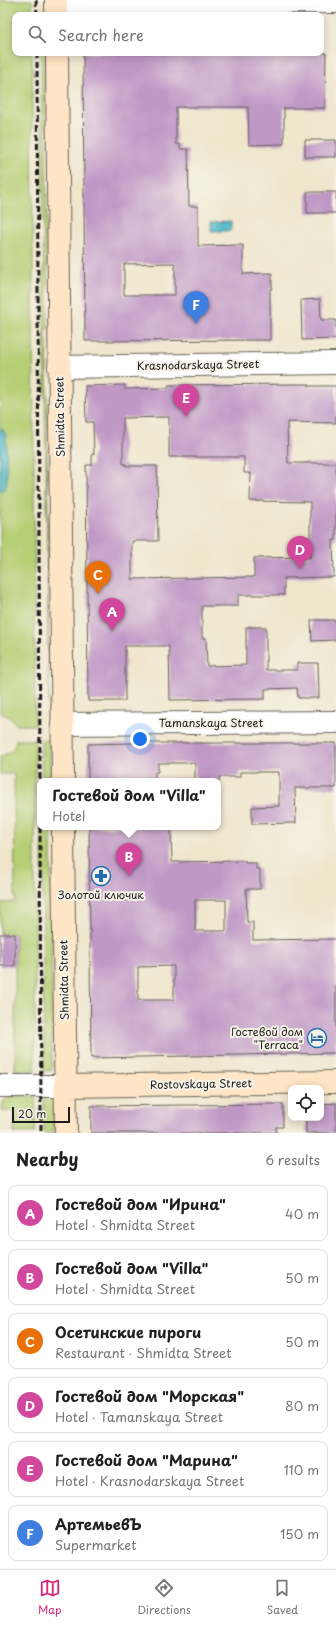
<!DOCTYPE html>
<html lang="en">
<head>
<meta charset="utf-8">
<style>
  :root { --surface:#fff; --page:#f6f6f6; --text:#222; --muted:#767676; --line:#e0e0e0; --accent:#db2777 }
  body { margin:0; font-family:"Playpen Sans",sans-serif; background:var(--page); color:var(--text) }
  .controls { position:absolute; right:12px; bottom:12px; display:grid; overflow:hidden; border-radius:8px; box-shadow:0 2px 10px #0003 }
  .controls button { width:36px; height:36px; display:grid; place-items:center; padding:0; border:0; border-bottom:1px solid var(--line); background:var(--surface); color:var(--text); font:20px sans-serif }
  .scale { position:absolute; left:12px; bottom:10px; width:58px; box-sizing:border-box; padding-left:4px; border:2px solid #1c1c1c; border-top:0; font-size:11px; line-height:14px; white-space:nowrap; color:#1c1c1c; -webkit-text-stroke:3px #f7f3e8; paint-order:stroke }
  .you { position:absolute; left:140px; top:739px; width:14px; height:14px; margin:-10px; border:3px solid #fff; border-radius:50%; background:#1a73e8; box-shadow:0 0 0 6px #1a73e833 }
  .badge { display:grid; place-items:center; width:26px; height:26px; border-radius:50%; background:var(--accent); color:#fff; font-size:13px; font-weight:700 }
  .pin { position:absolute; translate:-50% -33px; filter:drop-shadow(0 1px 2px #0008) }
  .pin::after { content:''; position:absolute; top:21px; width:14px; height:12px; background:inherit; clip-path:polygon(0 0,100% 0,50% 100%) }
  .popup { position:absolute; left:37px; top:778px; width:184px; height:52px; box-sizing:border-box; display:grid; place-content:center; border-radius:8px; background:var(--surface); filter:drop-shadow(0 1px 3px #0005); font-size:13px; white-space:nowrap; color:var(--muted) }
  .popup b { font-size:15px; color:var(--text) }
  .popup::after { content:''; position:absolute; left:50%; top:100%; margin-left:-8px; border:8px solid transparent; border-top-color:var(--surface) }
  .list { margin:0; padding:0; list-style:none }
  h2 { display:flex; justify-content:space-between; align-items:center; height:52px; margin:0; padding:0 16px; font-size:17px }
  h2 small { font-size:13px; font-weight:400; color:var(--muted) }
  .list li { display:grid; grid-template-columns:26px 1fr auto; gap:12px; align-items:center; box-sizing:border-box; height:56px; margin:0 8px 8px; padding:0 8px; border:1px solid var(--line); border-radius:8px }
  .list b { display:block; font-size:15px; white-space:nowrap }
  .list p { margin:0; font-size:13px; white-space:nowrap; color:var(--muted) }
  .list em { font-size:13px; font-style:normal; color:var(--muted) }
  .icon { flex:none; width:22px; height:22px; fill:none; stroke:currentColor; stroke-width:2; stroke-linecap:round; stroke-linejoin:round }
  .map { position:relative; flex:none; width:336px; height:1133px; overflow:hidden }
  .search { position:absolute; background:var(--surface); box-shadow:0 2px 10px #0003; left:12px; right:12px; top:12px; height:44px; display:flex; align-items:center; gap:10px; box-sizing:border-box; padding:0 14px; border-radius:8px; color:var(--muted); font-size:15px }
  .sheet { height:436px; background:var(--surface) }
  nav { display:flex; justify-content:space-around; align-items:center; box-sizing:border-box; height:56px; border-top:1px solid var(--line); background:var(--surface); font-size:11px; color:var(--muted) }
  nav a { display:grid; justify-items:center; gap:2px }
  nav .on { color:var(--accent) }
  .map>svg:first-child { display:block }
  .green { fill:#b6cf75; stroke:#697648 }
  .water { fill:#49b5c5; stroke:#326870 }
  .building { fill:#c098c6; fill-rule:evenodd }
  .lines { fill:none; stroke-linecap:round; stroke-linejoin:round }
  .street-casing { stroke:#66635a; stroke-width:24 }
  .secondary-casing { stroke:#66635a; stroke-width:24 }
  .street { stroke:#fff; stroke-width:22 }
  .secondary { stroke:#fee5c5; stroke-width:22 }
  .rail { stroke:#1c1c1c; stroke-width:3; stroke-dasharray:6 3; stroke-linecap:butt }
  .labels { text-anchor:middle; stroke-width:4; stroke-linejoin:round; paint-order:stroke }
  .street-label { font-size:11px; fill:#1c1c1c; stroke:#f7f3e8 }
  .poi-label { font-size:11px; fill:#1c1c1c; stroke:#f7f3e8 }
</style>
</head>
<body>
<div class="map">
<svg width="336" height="1133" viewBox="0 0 336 1133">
  <rect width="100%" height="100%" fill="#f7f3e8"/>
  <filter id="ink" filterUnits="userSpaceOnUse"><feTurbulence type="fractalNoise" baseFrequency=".025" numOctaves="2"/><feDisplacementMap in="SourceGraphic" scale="8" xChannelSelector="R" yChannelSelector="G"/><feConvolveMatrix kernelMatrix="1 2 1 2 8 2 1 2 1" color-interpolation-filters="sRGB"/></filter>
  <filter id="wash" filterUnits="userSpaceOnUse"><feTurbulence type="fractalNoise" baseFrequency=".012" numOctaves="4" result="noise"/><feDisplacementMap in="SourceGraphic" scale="16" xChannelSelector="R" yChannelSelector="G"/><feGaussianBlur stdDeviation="0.9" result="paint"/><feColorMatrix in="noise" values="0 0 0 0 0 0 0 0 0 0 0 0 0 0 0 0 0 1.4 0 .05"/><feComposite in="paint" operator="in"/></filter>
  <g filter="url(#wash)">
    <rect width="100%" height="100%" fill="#efe6cd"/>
    <path class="green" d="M0 0H32V15H15V53H32L35 725H17L9 717 0 713Z
      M41 53H45L48 328 45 330V337L47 340 49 725Z
      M16 740H35V1070H15V934H0V903L15 902 14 774H0V756C8 754 15 749 16 740Z
      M41 740H50V781H42Z
      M42 827H51L52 1070 44 1071Z
      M44 1090H54V1133H44Z
      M9 1096H36L35 1133H14L15 1111H2L3 1101Z"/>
    <path class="water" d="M231 221V231H211V222Z
      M0 428 3 430 6 435 7 484 5 488 0 492Z"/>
    <g id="blocks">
      <path class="building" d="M83 53H326L325 108H284V144L249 145 248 107H176V144H180V149H188L189 206H198V246L243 245V274L272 273V289H270V340L85 341ZM175 263V295H124V264Z
        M305 140H336V157H305Z
        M307 192H336V213H307Z
        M320 299 321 320H336V339L302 340 301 300Z
        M309 384V386H336V423L287 422 288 463H336V540H333L334 577 284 578V595H238V606H202V638H206L207 666 246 665V627H266V670H297V663H318L319 698H298L297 688 265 689V699L170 700 169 646H125V701H88L86 465H92V454H94L93 422H86L85 386 125 385V389L169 388 168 385ZM169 417V457H244V473H251L250 501 310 502V557L254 558V577L132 579V541H158L157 466H126V464H123V418Z
        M311 620H336V640L312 641Z
        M132 743H336V788H295L296 823 252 824V807L279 806V772H240V777H219L220 781H195V764L193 763H158V772H155V781H88V744Z
        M89 827H171L172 862 245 861V863H256V869H260V889H246L247 922H253V940L336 939V1053L91 1058ZM195 900H226V931H195ZM174 966V1000H138V967Z
        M0 934H15V966H0Z
        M336 1103V1133H306V1118H321V1104Z
        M283 1104V1127H276V1133H91V1106Z"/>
    </g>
  </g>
  <g filter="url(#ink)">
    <use href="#blocks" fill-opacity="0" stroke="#66635a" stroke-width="1"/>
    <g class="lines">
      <g class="street-casing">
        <path id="street" d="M56 4 336 2
          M59 367 336 363
          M62 724 336 722
          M0 1086H65"/>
      </g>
      <g class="secondary-casing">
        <path id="secondary" d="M56 0V15
          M57 53 63 781
          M63 827 66 1133
          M65 1086 336 1082"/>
      </g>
      <use href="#street" class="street"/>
      <use href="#secondary" class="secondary"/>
      <path class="rail" d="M36 0 37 15
        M37 53 40 781
        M40 827 41 1133"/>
    </g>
  </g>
  <defs>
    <g id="pharmacy-ring" transform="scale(1)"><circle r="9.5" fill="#f7f3e8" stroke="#1f6fb2" stroke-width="1.5"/><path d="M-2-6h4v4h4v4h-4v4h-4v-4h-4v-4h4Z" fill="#1f6fb2"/></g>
    <g id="hotel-ring" transform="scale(1)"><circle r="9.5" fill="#f7f3e8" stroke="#1f6fb2" stroke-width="1.5"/><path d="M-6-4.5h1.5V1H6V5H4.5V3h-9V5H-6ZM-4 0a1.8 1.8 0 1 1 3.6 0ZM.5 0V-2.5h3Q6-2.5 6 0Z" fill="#1f6fb2"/></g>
  </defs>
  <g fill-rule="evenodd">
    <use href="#pharmacy-ring" x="101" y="876"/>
    <use href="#hotel-ring" x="317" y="1038"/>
  </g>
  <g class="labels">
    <g class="street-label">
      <text transform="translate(198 365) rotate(-1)" y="4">Krasnodarskaya Street</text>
      <text transform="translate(60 417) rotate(-91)" y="4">Shmidta Street</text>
      <text x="211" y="727">Tamanskaya Street</text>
      <text transform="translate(64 980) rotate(-91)" y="4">Shmidta Street</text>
      <text transform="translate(201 1084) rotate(-1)" y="4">Rostovskaya Street</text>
    </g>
    <g class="poi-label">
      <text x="101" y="899">Золотой ключик</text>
      <text x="303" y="1036" text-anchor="end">Гостевой дом<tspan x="303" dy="13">"Terraca"</tspan></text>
    </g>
  </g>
</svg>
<div class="controls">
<button><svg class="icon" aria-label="locate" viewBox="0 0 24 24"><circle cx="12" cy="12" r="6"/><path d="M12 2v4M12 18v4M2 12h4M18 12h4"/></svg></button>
</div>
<div class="scale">20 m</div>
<div class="you"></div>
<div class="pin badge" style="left:112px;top:631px;background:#d1479c">A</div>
<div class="pin badge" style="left:129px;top:876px;background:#d1479c">B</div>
<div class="popup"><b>Гостевой дом &quot;Villa&quot;</b>Hotel</div>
<div class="pin badge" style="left:98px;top:594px;background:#e8710a">C</div>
<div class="pin badge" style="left:300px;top:569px;background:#d1479c">D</div>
<div class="pin badge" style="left:186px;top:417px;background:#d1479c">E</div>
<div class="pin badge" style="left:196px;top:324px;background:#3f7fe0">F</div>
<div class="search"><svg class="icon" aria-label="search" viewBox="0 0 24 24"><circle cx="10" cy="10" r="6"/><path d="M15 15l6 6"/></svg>Search here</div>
</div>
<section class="sheet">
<h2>Nearby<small>6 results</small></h2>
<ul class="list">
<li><span class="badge" style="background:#d1479c">A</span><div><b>Гостевой дом &quot;Ирина&quot;</b><p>Hotel · Shmidta Street</p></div><em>40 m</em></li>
<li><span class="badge" style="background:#d1479c">B</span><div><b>Гостевой дом &quot;Villa&quot;</b><p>Hotel · Shmidta Street</p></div><em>50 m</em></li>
<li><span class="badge" style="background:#e8710a">C</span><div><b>Осетинские пироги</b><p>Restaurant · Shmidta Street</p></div><em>50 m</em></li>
<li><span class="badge" style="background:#d1479c">D</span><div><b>Гостевой дом &quot;Морская&quot;</b><p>Hotel · Tamanskaya Street</p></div><em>80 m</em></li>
<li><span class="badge" style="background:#d1479c">E</span><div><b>Гостевой дом &quot;Марина&quot;</b><p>Hotel · Krasnodarskaya Street</p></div><em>110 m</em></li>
<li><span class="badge" style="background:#3f7fe0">F</span><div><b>АртемьевЪ</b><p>Supermarket</p></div><em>150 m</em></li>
</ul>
</section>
<nav>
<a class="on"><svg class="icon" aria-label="map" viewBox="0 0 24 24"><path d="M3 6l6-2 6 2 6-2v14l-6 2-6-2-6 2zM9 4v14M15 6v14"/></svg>Map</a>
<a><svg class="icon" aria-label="directions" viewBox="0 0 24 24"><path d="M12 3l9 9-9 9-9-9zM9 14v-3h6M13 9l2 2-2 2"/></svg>Directions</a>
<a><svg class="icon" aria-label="saved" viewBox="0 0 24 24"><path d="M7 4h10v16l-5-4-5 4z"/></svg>Saved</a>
</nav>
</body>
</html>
